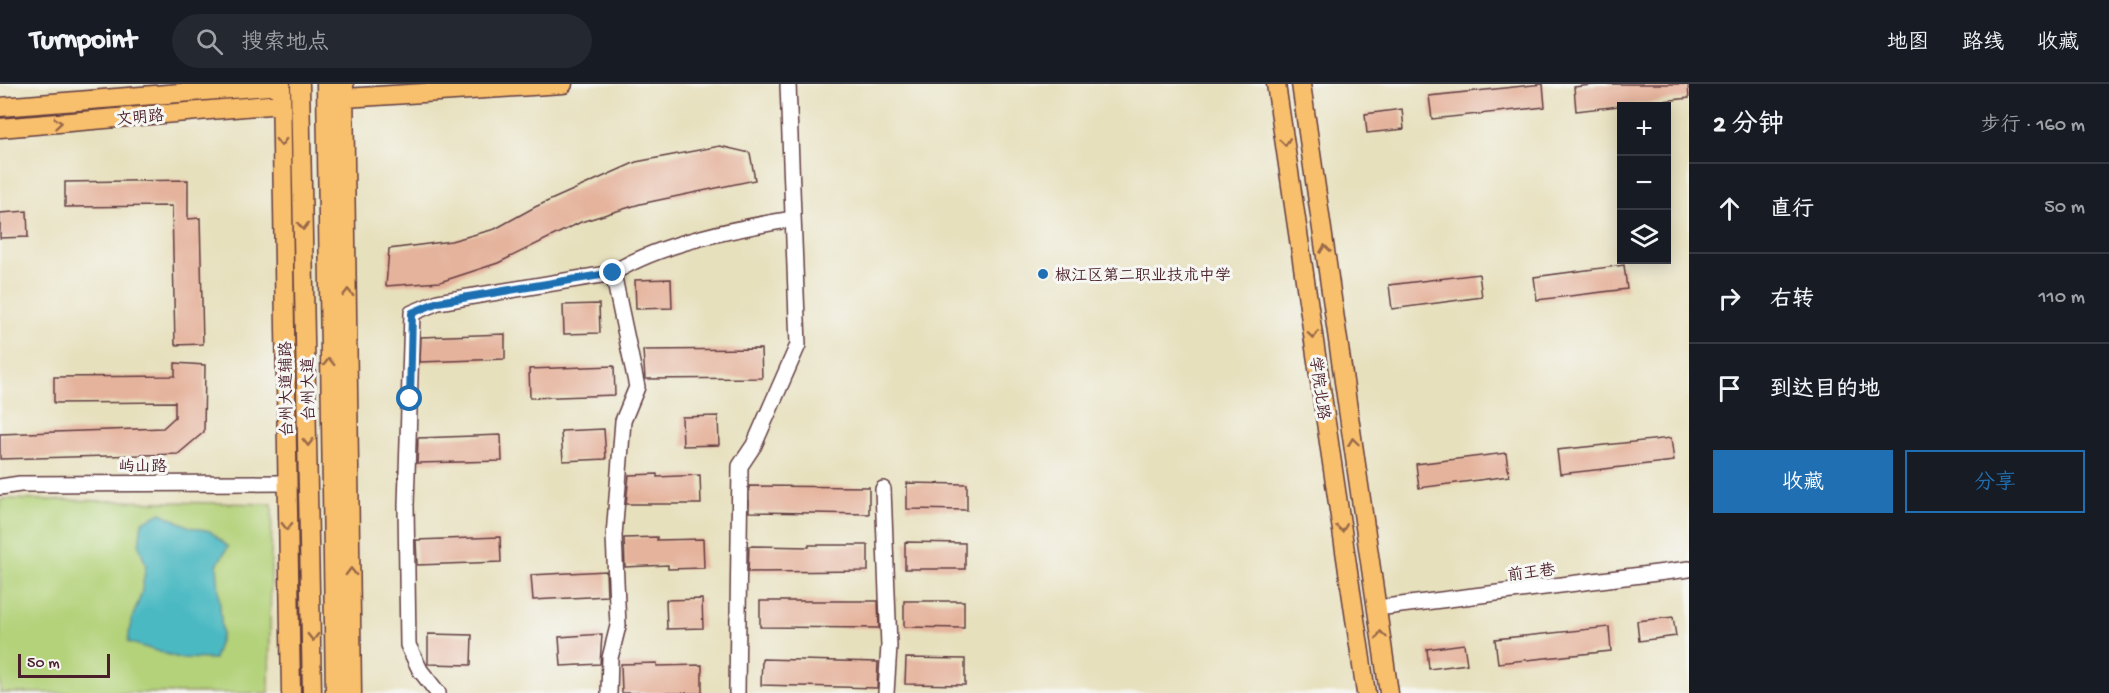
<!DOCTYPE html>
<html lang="zh">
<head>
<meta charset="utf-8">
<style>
  :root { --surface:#171b24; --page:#242831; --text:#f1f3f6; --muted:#9ea1a6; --line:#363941; --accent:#1f6fb2 }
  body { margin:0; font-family:"Gochi Hand","LXGW WenKai TC",sans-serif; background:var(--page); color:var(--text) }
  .controls { position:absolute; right:18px; top:18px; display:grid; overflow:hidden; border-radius:0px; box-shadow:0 3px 15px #0003 }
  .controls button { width:54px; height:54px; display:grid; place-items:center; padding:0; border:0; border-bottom:2px solid var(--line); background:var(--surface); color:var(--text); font:30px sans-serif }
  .scale { position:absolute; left:18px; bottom:15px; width:92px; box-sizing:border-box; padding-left:6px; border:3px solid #4a1f2b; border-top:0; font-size:16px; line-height:21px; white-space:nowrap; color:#4a1f2b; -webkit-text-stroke:4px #f6f6f2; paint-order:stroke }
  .stop { position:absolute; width:18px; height:18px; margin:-14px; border:4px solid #1f6fb2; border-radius:50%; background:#fff }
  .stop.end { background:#1f6fb2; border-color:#fff; box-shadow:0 2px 6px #0008 }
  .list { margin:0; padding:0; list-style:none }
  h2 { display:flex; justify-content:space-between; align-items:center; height:78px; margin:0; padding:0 24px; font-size:26px }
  h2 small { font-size:20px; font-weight:400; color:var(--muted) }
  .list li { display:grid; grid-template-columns:39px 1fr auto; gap:18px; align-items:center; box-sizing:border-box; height:90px; padding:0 24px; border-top:2px solid var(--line) }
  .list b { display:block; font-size:22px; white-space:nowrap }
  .list em { font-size:20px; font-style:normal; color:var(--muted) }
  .actions { display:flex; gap:12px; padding:18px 24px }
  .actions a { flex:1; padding:14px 0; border:2px solid var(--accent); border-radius:0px; text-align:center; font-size:21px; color:var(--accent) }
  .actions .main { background:var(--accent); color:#fff }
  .icon { flex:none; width:33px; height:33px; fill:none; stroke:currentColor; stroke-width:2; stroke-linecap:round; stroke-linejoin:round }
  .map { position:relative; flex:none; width:1689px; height:609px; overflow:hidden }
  header { display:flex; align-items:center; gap:36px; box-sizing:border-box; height:84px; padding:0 30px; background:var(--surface); border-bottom:2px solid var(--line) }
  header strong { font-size:28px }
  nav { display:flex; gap:33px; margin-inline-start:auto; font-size:21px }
  .search { width:420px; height:54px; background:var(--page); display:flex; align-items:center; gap:15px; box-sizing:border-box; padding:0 21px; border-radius:33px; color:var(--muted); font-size:22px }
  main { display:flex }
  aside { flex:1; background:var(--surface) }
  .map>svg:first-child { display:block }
  .green { fill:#b3d279; stroke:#7e7852; stroke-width:1.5 }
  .water { fill:#4bb9c2; stroke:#4a6c76; stroke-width:1.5 }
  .building { fill:#e5b29b }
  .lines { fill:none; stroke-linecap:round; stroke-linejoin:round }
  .minor-casing { stroke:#623c41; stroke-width:18 }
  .major-casing { stroke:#623c41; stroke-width:21 }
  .minor { stroke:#fff; stroke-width:15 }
  .major { stroke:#f8bf6c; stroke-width:18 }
  .oneway { stroke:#986748 }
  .route { stroke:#1f6fb2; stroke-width:8 }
  .poi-dot { fill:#1f6fb2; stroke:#f6f6f2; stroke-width:2 }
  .labels { text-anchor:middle; stroke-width:6; stroke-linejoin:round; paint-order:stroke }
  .street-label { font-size:16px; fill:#4a1f2b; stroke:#f6f6f2 }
  .poi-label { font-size:16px; fill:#4a1f2b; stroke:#f6f6f2; text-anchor:start }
</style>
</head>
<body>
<header>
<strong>Turnpoint</strong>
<div class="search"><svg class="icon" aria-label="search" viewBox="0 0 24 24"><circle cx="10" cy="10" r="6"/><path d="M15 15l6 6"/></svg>搜索地点</div>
<nav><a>地图</a><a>路线</a><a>收藏</a></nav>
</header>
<main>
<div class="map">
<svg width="1689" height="609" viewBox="0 0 1689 609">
  <rect width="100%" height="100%" fill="#f6f6f2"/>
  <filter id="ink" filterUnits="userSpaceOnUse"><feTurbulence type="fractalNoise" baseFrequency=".0167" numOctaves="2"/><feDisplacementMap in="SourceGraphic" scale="12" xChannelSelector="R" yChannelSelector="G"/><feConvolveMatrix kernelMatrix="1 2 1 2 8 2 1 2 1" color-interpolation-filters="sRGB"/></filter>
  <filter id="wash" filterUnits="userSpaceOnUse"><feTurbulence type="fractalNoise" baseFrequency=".008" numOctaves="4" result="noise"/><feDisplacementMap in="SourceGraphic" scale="24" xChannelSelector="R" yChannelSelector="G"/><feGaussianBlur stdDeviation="1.35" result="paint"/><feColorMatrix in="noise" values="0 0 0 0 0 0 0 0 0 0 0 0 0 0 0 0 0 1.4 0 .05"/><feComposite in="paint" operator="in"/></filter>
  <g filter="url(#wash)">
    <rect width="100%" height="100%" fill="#e7e0bd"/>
    <path class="green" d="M3 415 272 420 269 609H0V417Z"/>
    <path class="water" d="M161 429 190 443 210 447 228 463 217 481 222 550 214 575 179 574 128 558 131 537 141 511 146 481 139 462 142 438Z"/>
    <g id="blocks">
      <path class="building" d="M1543 0 1545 23 1432 35 1429 12Z
        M1600 0H1688L1689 14 1576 27 1574 3Z
        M1402 25 1404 45 1367 49 1365 30Z
        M720 62 750 69 755 96 640 120 581 138 498 179 440 198 386 202 389 165 451 157 495 145 535 123 636 78Z
        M188 96V135L200 134 203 260 175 261 172 122 65 123V98Z
        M27 127 28 153 0 154V129Z
        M1624 181 1627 205 1537 216 1534 193Z
        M1479 190 1482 213 1392 225 1389 201Z
        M671 195 672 224 636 225 635 196Z
        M599 220 600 249 564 250 563 221Z
        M505 250V275L420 278 421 253Z
        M761 265 762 294 645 295 643 266Z
        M175 279 205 281 204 348 178 370 0 375V350L163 344 175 333V318L54 319V293L175 292Z
        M614 282 615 311 530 314 529 285Z
        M718 332 719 361 683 362 682 333Z
        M604 345 606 375 563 377 561 347Z
        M501 351 502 377 417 379 418 354Z
        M1671 354 1674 377 1560 390 1557 366Z
        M1506 369 1509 392 1419 404 1416 380Z
        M657 390V393L700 391 701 420H626L629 391Z
        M907 399 967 400V426L907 425Z
        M749 402 869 403V430L749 428Z
        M500 453 501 478 417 481 416 456Z
        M657 453V456L703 455 704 484 668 485V481L625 483 624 454Z
        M905 458 965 459V485H905Z
        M809 461H868V487L748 488 749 462 809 463Z
        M606 487 607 512 533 516 531 491Z
        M702 515 703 544 667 545 666 516Z
        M760 517H878L879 544 760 543Z
        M904 517H964V544L904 543Z
        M1673 533 1676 552 1639 557 1637 537Z
        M1609 543 1611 567 1498 579 1495 555Z
        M428 550 472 551 471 581 428 580Z
        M602 550 600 580 561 582 559 553Z
        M1464 560 1467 580 1429 585 1427 565Z
        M906 574 965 575V601L905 600Z
        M762 575 878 578 877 604 761 601Z
        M657 579V582L702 581V609H622L621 580Z"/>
    </g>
  </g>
  <g filter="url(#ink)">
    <use href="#blocks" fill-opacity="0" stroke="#623c41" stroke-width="1.5"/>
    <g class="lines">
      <g class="minor-casing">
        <path id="minor" d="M0 403 20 400 286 399
          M883 405 889 562 886 609
          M1377 524 1689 485
          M438 609 420 586 408 561 406 421 412 229 438 218 613 189C660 159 738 144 793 135
          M609 609 610 574 618 542 614 452 623 337 637 303 613 189
          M737 609 740 382 754 361 798 261 788 0"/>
      </g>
      <g class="major-casing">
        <path id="major" d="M281 0 291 609
          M300 0 312 609
          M326 0 335 609
          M344 0 352 609
          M1276 0 1366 609
          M1301 0 1389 609
          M345 14 563 0
          M0 23 281 1
          M0 44 281 20"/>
      </g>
      <use href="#minor" class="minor"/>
      <use href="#major" class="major"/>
    </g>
    <defs><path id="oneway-chevron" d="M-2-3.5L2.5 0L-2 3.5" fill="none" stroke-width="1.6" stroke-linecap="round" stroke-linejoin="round" transform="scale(1.5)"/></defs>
    <g class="oneway">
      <use href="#oneway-chevron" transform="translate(58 39) rotate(-5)"/>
      <use href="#oneway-chevron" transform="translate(281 58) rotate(89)"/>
      <use href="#oneway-chevron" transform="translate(1285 58) rotate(82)"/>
      <use href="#oneway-chevron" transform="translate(303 142) rotate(89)"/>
      <use href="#oneway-chevron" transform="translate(1325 165) rotate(-98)"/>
      <use href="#oneway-chevron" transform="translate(348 209) rotate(-91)"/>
      <use href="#oneway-chevron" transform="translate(1313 251) rotate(82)"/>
      <use href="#oneway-chevron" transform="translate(329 278) rotate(-91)"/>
      <use href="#oneway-chevron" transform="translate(308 358) rotate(89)"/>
      <use href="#oneway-chevron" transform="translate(1353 358) rotate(-98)"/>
      <use href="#oneway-chevron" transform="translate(287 442) rotate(89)"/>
      <use href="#oneway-chevron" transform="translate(1342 444) rotate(82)"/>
      <use href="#oneway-chevron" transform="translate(351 488) rotate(-91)"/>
      <use href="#oneway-chevron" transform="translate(1381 551) rotate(-98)"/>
      <use href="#oneway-chevron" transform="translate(313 553) rotate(89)"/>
    </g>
  </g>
  <g class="lines" filter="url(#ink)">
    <path class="route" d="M410 315 412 229 438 218 613 189"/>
  </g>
  <circle class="poi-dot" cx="1043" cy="190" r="6"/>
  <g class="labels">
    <g class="street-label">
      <text transform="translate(140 32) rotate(-5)" y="6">文明路</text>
      <text transform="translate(1321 304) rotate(82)" y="6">学院北路</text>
      <text transform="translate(285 305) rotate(-91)" y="6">台州大道辅路</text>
      <text transform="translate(307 305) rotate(-91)" y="6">台州大道</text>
      <text x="143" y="387">屿山路</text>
      <text transform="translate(1531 487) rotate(-7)" y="6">前王巷</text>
    </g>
    <g class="poi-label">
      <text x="1055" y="196">椒江区第二职业技术中学</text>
    </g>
  </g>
</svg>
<div class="controls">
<button>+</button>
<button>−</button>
<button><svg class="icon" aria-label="layers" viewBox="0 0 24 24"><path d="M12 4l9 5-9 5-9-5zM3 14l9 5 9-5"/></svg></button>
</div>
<div class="scale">50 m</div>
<div class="stop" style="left:410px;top:315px"></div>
<div class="stop end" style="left:613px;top:189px"></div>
</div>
<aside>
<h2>2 分钟<small>步行 · 160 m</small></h2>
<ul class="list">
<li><svg class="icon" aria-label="ahead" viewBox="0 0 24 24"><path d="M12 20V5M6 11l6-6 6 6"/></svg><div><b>直行</b></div><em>50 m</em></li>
<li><svg class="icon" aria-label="right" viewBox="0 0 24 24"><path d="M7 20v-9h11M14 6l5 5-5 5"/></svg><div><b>右转</b></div><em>110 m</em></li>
<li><svg class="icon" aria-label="arrive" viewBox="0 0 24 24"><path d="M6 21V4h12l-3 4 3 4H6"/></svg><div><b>到达目的地</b></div></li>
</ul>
<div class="actions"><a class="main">收藏</a><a>分享</a></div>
</aside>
</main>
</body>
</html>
